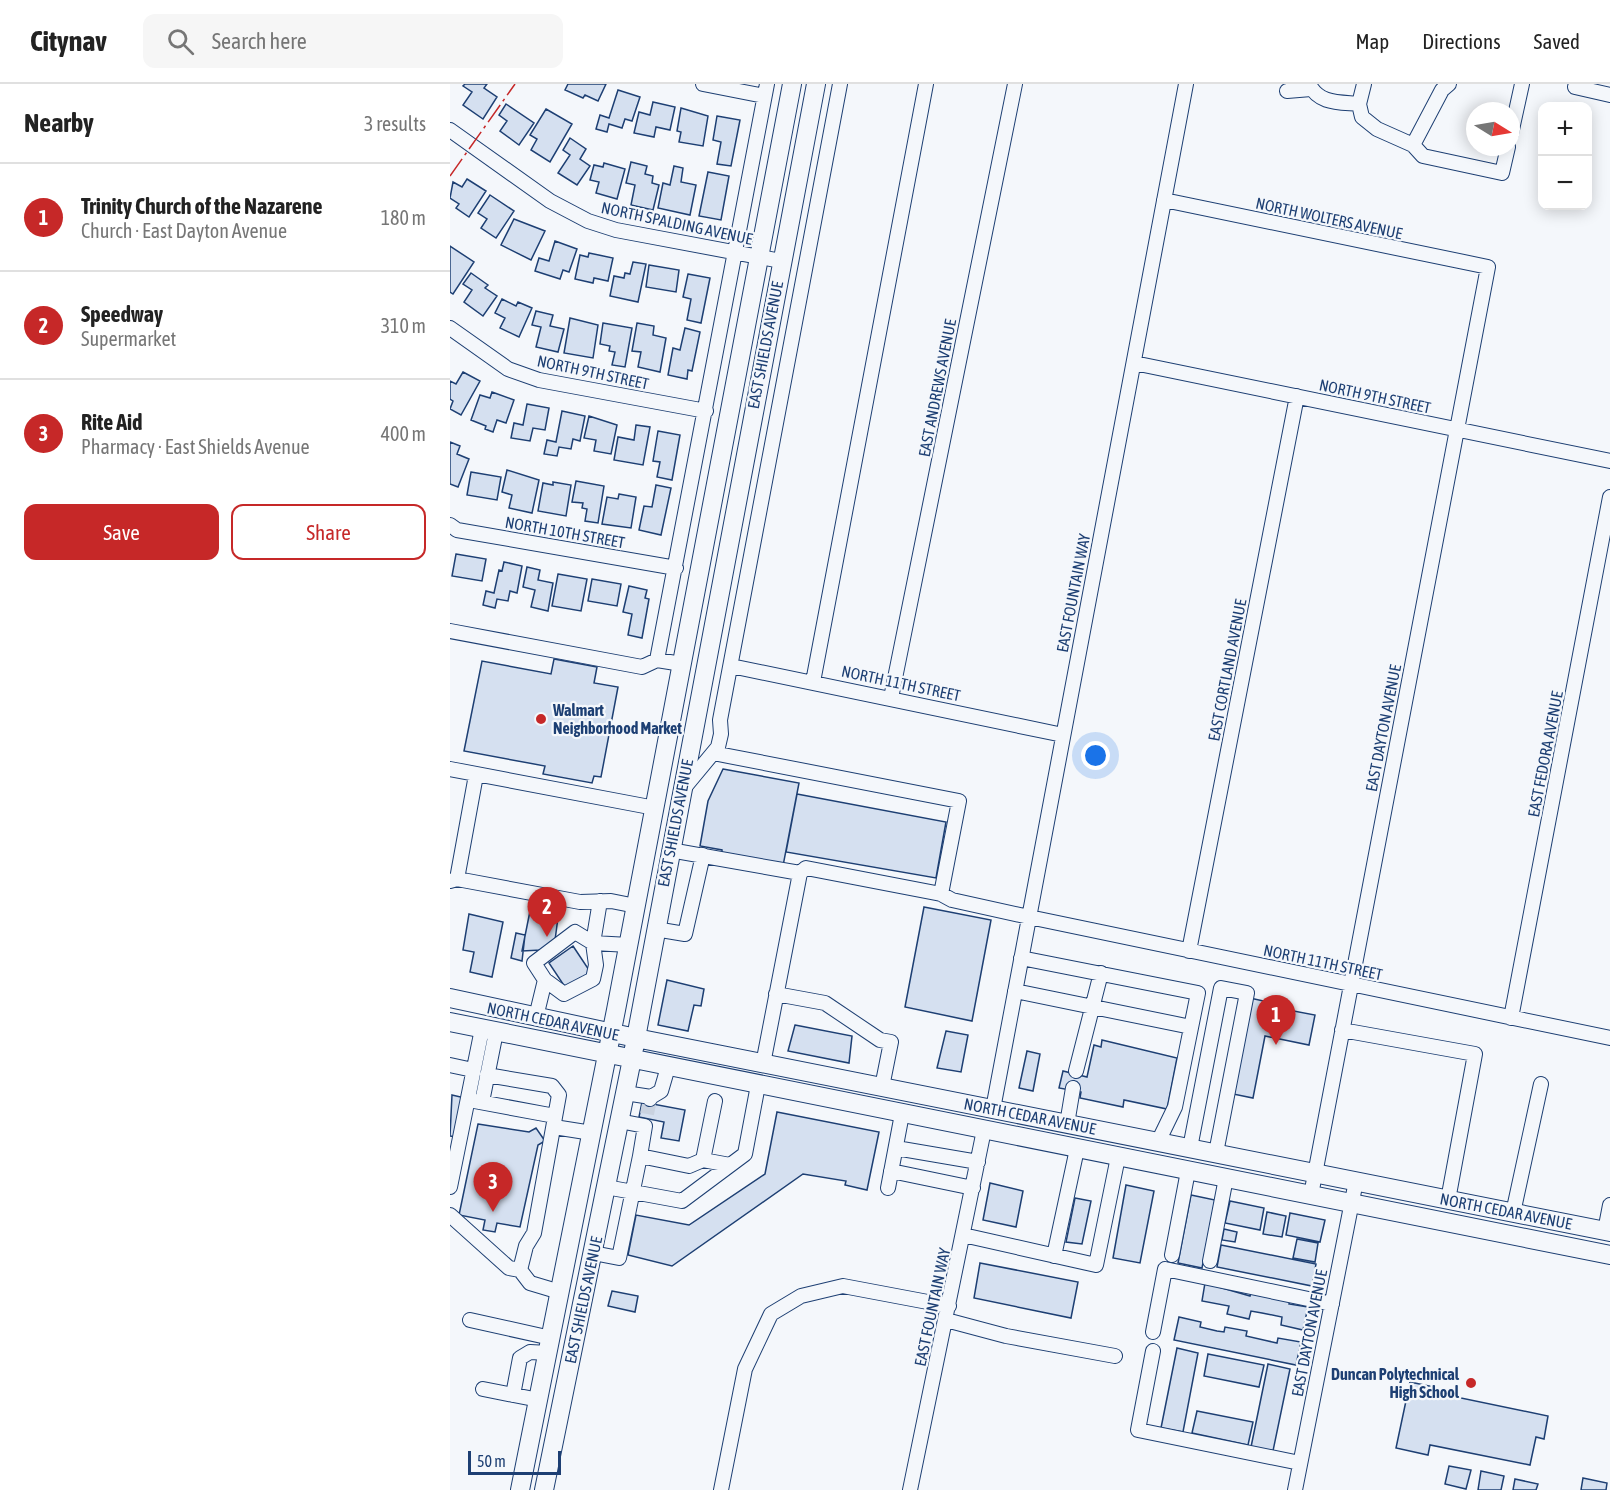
<!DOCTYPE html>
<html lang="en">
<head>
<meta charset="utf-8">
<style>
  :root { --surface:#fff; --page:#f6f6f6; --text:#222; --muted:#767676; --line:#e0e0e0; --accent:#c62828 }
  body { margin:0; font-family:"Asap Condensed",sans-serif; background:var(--page); color:var(--text) }
  .controls { position:absolute; right:18px; top:18px; display:grid; overflow:hidden; border-radius:12px; box-shadow:0 3px 15px #0003 }
  .controls button { width:54px; height:54px; display:grid; place-items:center; padding:0; border:0; border-bottom:2px solid var(--line); background:var(--surface); color:var(--text); font:30px sans-serif }
  .compass { position:absolute; left:1016px; top:18px; width:54px; height:54px; border-radius:50%; background:var(--surface); box-shadow:0 3px 15px #0003; rotate:101deg }
  .scale { position:absolute; left:18px; bottom:15px; width:93px; box-sizing:border-box; padding-left:6px; border:3px solid #1d3f73; border-top:0; font-size:16px; line-height:21px; white-space:nowrap; color:#1d3f73; -webkit-text-stroke:4px #f4f7fb; paint-order:stroke }
  .you { position:absolute; left:646px; top:672px; width:21px; height:21px; margin:-15px; border:4px solid #fff; border-radius:50%; background:#1a73e8; box-shadow:0 0 0 9px #1a73e833 }
  .badge { display:grid; place-items:center; width:39px; height:39px; border-radius:50%; background:var(--accent); color:#fff; font-size:20px; font-weight:700 }
  .pin { position:absolute; translate:-50% -50px; filter:drop-shadow(0 2px 3px #0008) }
  .pin::after { content:''; position:absolute; top:32px; width:21px; height:18px; background:inherit; clip-path:polygon(0 0,100% 0,50% 100%) }
  .list { margin:0; padding:0; list-style:none }
  h2 { display:flex; justify-content:space-between; align-items:center; height:78px; margin:0; padding:0 24px; font-size:26px }
  h2 small { font-size:20px; font-weight:400; color:var(--muted) }
  .list li { display:grid; grid-template-columns:39px 1fr auto; gap:18px; align-items:center; box-sizing:border-box; height:108px; padding:0 24px; border-top:2px solid var(--line) }
  .list b { display:block; font-size:22px; white-space:nowrap }
  .list p { margin:0; font-size:20px; white-space:nowrap; color:var(--muted) }
  .list em { font-size:20px; font-style:normal; color:var(--muted) }
  .actions { display:flex; gap:12px; padding:18px 24px }
  .actions a { flex:1; padding:14px 0; border:2px solid var(--accent); border-radius:12px; text-align:center; font-size:21px; color:var(--accent) }
  .actions .main { background:var(--accent); color:#fff }
  .icon { flex:none; width:33px; height:33px; fill:none; stroke:currentColor; stroke-width:2; stroke-linecap:round; stroke-linejoin:round }
  .map { position:relative; flex:none; width:1160px; height:1406px; overflow:hidden }
  header { display:flex; align-items:center; gap:36px; box-sizing:border-box; height:84px; padding:0 30px; background:var(--surface); border-bottom:2px solid var(--line) }
  header strong { font-size:28px }
  nav { display:flex; gap:33px; margin-inline-start:auto; font-size:21px }
  .search { width:420px; height:54px; background:var(--page); display:flex; align-items:center; gap:15px; box-sizing:border-box; padding:0 21px; border-radius:12px; color:var(--muted); font-size:22px }
  main { display:flex }
  aside { flex:1; background:var(--surface) }
  .map>svg:first-child { display:block }
  .building { fill:#d5e0f0; stroke:#1d3f73; stroke-width:1.5 }
  .lines { fill:none; stroke-linecap:round; stroke-linejoin:round }
  .minor-tunnel { stroke:#c9d2e0; stroke-width:14; stroke-dasharray:14 7; stroke-linecap:butt }
  .minor-casing { stroke:#1d3f73; stroke-width:16 }
  .major-casing { stroke:#1d3f73; stroke-width:20 }
  .minor { stroke:#f4f7fb; stroke-width:14 }
  .major { stroke:#f4f7fb; stroke-width:18 }
  .power { stroke:#c62828; stroke-width:1.5; stroke-dasharray:21 4.5 3 4.5; stroke-linecap:butt }
  .poi-dot { fill:#c62828; stroke:#f4f7fb; stroke-width:2 }
  .labels { text-anchor:middle; stroke-width:4.5; stroke-linejoin:round; paint-order:stroke }
  .street-label { font-size:16px; fill:#1d3f73; stroke:#f4f7fb }
  .poi-label { font-size:16px; font-weight:bold; fill:#1d3f73; stroke:#f4f7fb; text-anchor:start }
</style>
</head>
<body>
<header>
<strong>Citynav</strong>
<div class="search"><svg class="icon" aria-label="search" viewBox="0 0 24 24"><circle cx="10" cy="10" r="6"/><path d="M15 15l6 6"/></svg>Search here</div>
<nav><a>Map</a><a>Directions</a><a>Saved</a></nav>
</header>
<main>
<aside>
<h2>Nearby<small>3 results</small></h2>
<ul class="list">
<li><span class="badge">1</span><div><b>Trinity Church of the Nazarene</b><p>Church · East Dayton Avenue</p></div><em>180 m</em></li>
<li><span class="badge">2</span><div><b>Speedway</b><p>Supermarket</p></div><em>310 m</em></li>
<li><span class="badge">3</span><div><b>Rite Aid</b><p>Pharmacy · East Shields Avenue</p></div><em>400 m</em></li>
</ul>
<div class="actions"><a class="main">Save</a><a>Share</a></div>
</aside>
<div class="map">
<svg width="1160" height="1406" viewBox="0 0 1160 1406">
  <rect width="100%" height="100%" fill="#f4f7fb"/>
  <path class="building" d="M15 0H37L34 4 47 13 33 35 13 21 22 8 13 2Z
    M118 0H156L148 17 135 11 133 14 115 6Z
    M168 6 190 13 182 37 175 35 172 44 159 40 157 48 146 45 150 31 159 34Z
    M203 18 225 23 220 46 206 43 204 53 184 49 189 28 200 31Z
    M56 20 84 39 69 61 50 47 57 37 49 31Z
    M231 24 258 32 253 62 229 58 231 48 227 47Z
    M96 25 122 40 100 78 81 66 87 55 80 51Z
    M267 32 290 36 281 82 267 80 271 58 263 56Z
    M120 54 136 65 130 75 140 82 127 101 108 89 120 71 113 66Z
    M181 78 197 82 195 90 203 92 202 99 209 101 203 126 181 121 185 101 176 99Z
    M154 79 175 85 167 115 146 109 149 98 140 96 144 81 153 83Z
    M224 82 233 84 231 98 246 101 240 131 208 124 213 99 220 101Z
    M258 88 279 92 271 136 249 132Z
    M17 95 36 107 19 133 6 124 9 120 0 114 3 98 12 103Z
    M40 111 64 127 46 154 31 144 37 135 28 129Z
    M64 135 95 147 81 176 51 161Z
    M105 157 127 165 119 188 113 186 110 195 85 187 89 174 99 177Z
    M0 162 24 178 3 210 0 208Z
    M139 169 163 174 158 197 144 194 143 199 125 195 130 171 138 173Z
    M183 178 196 180 188 218 160 212 164 192 174 194 175 189 180 190Z
    M199 181 229 186 226 208 196 203Z
    M21 189 38 201 35 204 47 212 33 232 14 218 22 206 13 200Z
    M238 190 260 194 251 239 237 236 241 215 233 213Z
    M52 215 66 222 68 218 82 224 69 253 50 244 55 234 45 229Z
    M86 227 103 231 100 242 114 245 108 268 86 263 91 243 82 241Z
    M120 234 148 241 143 274 114 269Z
    M153 239 182 244 175 283 162 281 165 268 159 267 160 262 150 260Z
    M187 239 204 242 203 251 216 254 210 288 188 283 191 268 182 267Z
    M235 244 250 248 242 287 238 286 237 295 218 291 223 264 230 266Z
    M13 288 30 297 11 331 0 325 3 317 0 315V297L6 300Z
    M42 308 64 316 56 339 47 336 43 348 35 345 36 342 21 336 30 311 40 314Z
    M77 320 99 324 95 346 83 344 80 357 61 354 64 339 73 341Z
    M112 327 135 332 130 357 123 355 121 365 109 363 107 372 94 370 97 356 106 358Z
    M139 332 167 341 161 370 144 367 146 356 134 354Z
    M186 341 200 343 193 381 164 376 168 353 184 356Z
    M208 347 230 351 222 396 207 393 210 378 203 377Z
    M0 358 10 362 7 370 19 375 8 403 0 400Z
    M57 386 89 396 82 429 59 424 62 411 52 408Z
    M21 388 51 393 47 416 17 411Z
    M126 397 154 402 148 439 135 437 137 425 132 424 133 419 122 418Z
    M103 398 121 401 116 432 88 427 93 399 103 401Z
    M206 401 221 404 211 451 189 446 194 422 202 423Z
    M169 410 186 413 181 444 152 440 157 413 168 415Z
    M6 470 36 475 32 497 2 492Z
    M54 478 72 482 67 509 60 507 58 517 47 515 45 524 33 521 36 507 44 509 49 486 52 487Z
    M77 483 90 486 88 496 103 499 98 527 81 523 85 506 73 503Z
    M108 490 137 495 131 527 102 522Z
    M142 495 171 500 167 522 138 517Z
    M179 502 197 506 195 514 199 515 192 554 178 551 182 530 173 528Z
    M104 575 147 583 144 599 168 603 151 693 144 692 142 699 93 690 95 682 14 667 32 577 101 590Z
    M273 685 349 699 333 782 272 771V766L250 762 258 717Z
    M347 710 496 738 486 794 336 768Z
    M474 823 541 836 522 937 455 923Z
    M100 824 109 826 105 856 91 866 72 867 80 827 99 831Z
    M19 830 53 838 42 893 20 888 24 868 13 866Z
    M66 849 75 851 72 877 61 874Z
    M123 862 141 889 117 906 99 879Z
    M217 896 254 905 251 922 244 921 238 947 208 941Z
    M800 914 818 918 817 922 865 931 859 961 815 952 803 1014 783 1010Z
    M345 941 402 952 399 979 338 967Z
    M496 947 518 951 511 988 487 984Z
    M652 956 727 974 717 1025 674 1016 673 1023 630 1014 631 1008 609 1004 613 987 637 993 644 961 651 963Z
    M577 967 590 970 583 1007 569 1004Z
    M2 1011 15 1014 6 1053 0 1052Z
    M192 1018 235 1026 229 1057 211 1054 214 1038 189 1033Z
    M327 1028 429 1048 417 1106 395 1101 396 1097 353 1090 222 1182 178 1171 186 1131 239 1141 315 1090Z
    M28 1040 79 1048 86 1044 95 1057 88 1061 70 1143 47 1139 45 1148 33 1146 35 1136 9 1131Z
    M540 1099 573 1107 566 1143 533 1136Z
    M676 1101 704 1107 690 1179 663 1174Z
    M741 1111 765 1116 752 1184 728 1179Z
    M625 1114 641 1117 632 1160 616 1158Z
    M780 1117 814 1124 810 1146 775 1139Z
    M817 1128 836 1132 832 1153 813 1150Z
    M840 1129 875 1136 870 1158 836 1151Z
    M774 1145 787 1148 785 1158 772 1156Z
    M847 1155 868 1159 865 1178 843 1174Z
    M771 1161 866 1180 862 1202 767 1183Z
    M530 1179 628 1198 621 1234 524 1214Z
    M755 1199 800 1212 801 1209 840 1217 839 1220 858 1223 853 1246 831 1241 832 1233 812 1229 801 1227 799 1235 777 1230 779 1222 752 1217Z
    M162 1207 188 1212 185 1228 158 1222Z
    M729 1233 751 1238 750 1243 767 1247 774 1248 775 1243 797 1247 796 1252 818 1257 827 1259 828 1254 851 1258 846 1281 724 1256Z
    M727 1264 748 1269 733 1348 711 1344Z
    M758 1270 814 1281 809 1303 754 1292Z
    M818 1280 840 1285 823 1367 801 1363Z
    M960 1298 984 1303 982 1308 1098 1332 1094 1355 1086 1353 1080 1381 980 1361 978 1371 946 1364Z
    M747 1327 803 1338 798 1361 742 1349Z
    M999 1382 1021 1386 1016 1405 995 1400Z
    M1031 1387 1054 1392 1051 1406H1028Z
    M1133 1394 1157 1399 1156 1406H1131Z
    M1065 1395 1088 1400 1086 1406H1063Z"/>
  <g class="lines">
    <path class="minor-tunnel" d="M197 1030 200 1015"/>
    <g class="minor-casing">
      <path id="minor" d="M253 0 314 12
        M859 0C869 20 888 18 909 20
        M914 0 909 20 912 33 927 45 963 61 973 72 1052 89 1058 63
        M1125 3 1160 11
        M837 7 861 5
        M0 46 100 117 138 137 166 146 331 177
        M1061 50 1072 0
        M963 61 992 6 999 0
        M714 116 1038 183 861 1111
        M0 244 58 285 89 296 256 327
        M684 279 1160 377
        M0 441 7 446 226 484
        M0 547 192 583 207 576 232 580
        M207 576 317 0
        M281 582 613 651
        M363 598 476 0
        M441 614 565 0
        M263 669 509 717 491 810
        M0 685 205 724
        M234 704 268 663 271 650 270 636 390 0
        M220 766 350 789
        M7 795 130 818 161 817 186 822
        M0 797 7 795 26 691
        M205 845 235 850 253 771
        M739 867 847 312
        M571 874 748 909 725 1023 708 1058
        M95 896 114 910 143 895 146 881 143 859 150 817
        M565 907 741 943
        M326 910 375 919 430 956 441 958 432 1003
        M86 933 95 896 84 879 125 848 143 859 179 861
        M1061 934 1160 413
        M892 946 1025 970 998 1116
        M313 980 350 789 356 784 491 810 502 816 579 833 1160 954
        M0 981 23 986
        M626 987 651 889
        M175 1009 201 1013 200 1015
        M201 1013 211 1007 218 983
        M19 1016 105 1032
        M265 1017 253 1076 280 1081
        M32 1018 46 948
        M543 1025 736 0
        M169 1037 195 1042 190 1072
        M617 1040 623 1004
        M104 1043 142 1049
        M446 1064 528 1078
        M740 1064 771 904 797 909 766 1069
        M441 1087 523 1104
        M0 1103 32 945
        M156 1103 232 1117 295 1070 308 1001
        M438 1104 452 1030
        M1063 1129 1091 1000
        M0 1131 59 1184 70 1186 76 1162 84 1149 109 1011 102 1002 37 991
        M1155 1147 1160 1121
        M513 1151 646 1181 668 1073
        M143 1169 169 1174 190 1072 239 1082 253 1076
        M722 1171 738 1087
        M604 1172 627 1065
        M760 1177 776 1094
        M70 1186 80 1199 110 1208
        M20 1236 101 1254
        M496 1236 556 1252 665 1272
        M703 1248 715 1185 882 1220
        M703 1267 688 1346 850 1379
        M33 1305 89 1316
        M63 1311 70 1274 80 1268 98 1269
        M271 1406 295 1285 321 1230 351 1212 393 1202 499 1222
        M460 1406 534 1046
        M845 1406 906 1097"/>
    </g>
    <g class="major-casing">
      <path id="major" d="M0 914 186 954 1160 1148
        M0 938 1160 1171
        M70 1406 166 926 342 0
        M94 1406 182 975 366 0"/>
    </g>
    <use href="#minor" class="minor"/>
    <use href="#major" class="major"/>
    <path class="power" d="M0 92 65 0"/>
  </g>
  <g class="poi-dot">
    <circle cx="91" cy="635" r="6"/>
    <circle cx="1021" cy="1299" r="6"/>
  </g>
  <g class="labels">
    <g class="street-label">
      <text transform="translate(879 134) rotate(12)" y="6">NORTH WOLTERS AVENUE</text>
      <text transform="translate(227 139) rotate(12)" y="6">NORTH SPALDING AVENUE</text>
      <text transform="translate(315 261) rotate(-79)" y="6">EAST SHIELDS AVENUE</text>
      <text transform="translate(143 288) rotate(12)" y="6">NORTH 9TH STREET</text>
      <text transform="translate(487 304) rotate(-79)" y="6">EAST ANDREWS AVENUE</text>
      <text transform="translate(925 312) rotate(12)" y="6">NORTH 9TH STREET</text>
      <text transform="translate(115 448) rotate(10)" y="6">NORTH 10TH STREET</text>
      <text transform="translate(623 509) rotate(-79)" y="6">EAST FOUNTAIN WAY</text>
      <text transform="translate(777 586) rotate(-79)" y="6">EAST CORTLAND AVENUE</text>
      <text transform="translate(451 599) rotate(12)" y="6">NORTH 11TH STREET</text>
      <text transform="translate(933 644) rotate(-79)" y="6">EAST DAYTON AVENUE</text>
      <text transform="translate(1095 670) rotate(-79)" y="6">EAST FEDORA AVENUE</text>
      <text transform="translate(225 739) rotate(-79)" y="6">EAST SHIELDS AVENUE</text>
      <text transform="translate(873 878) rotate(12)" y="6">NORTH 11TH STREET</text>
      <text transform="translate(103 937) rotate(12)" y="6">NORTH CEDAR AVENUE</text>
      <text transform="translate(580 1032) rotate(11)" y="6">NORTH CEDAR AVENUE</text>
      <text transform="translate(1056 1127) rotate(11)" y="6">NORTH CEDAR AVENUE</text>
      <text transform="translate(133 1216) rotate(-78)" y="6">EAST SHIELDS AVENUE</text>
      <text transform="translate(482 1223) rotate(-78)" y="6">EAST FOUNTAIN WAY</text>
      <text transform="translate(859 1249) rotate(-79)" y="6">EAST DAYTON AVENUE</text>
    </g>
    <g class="poi-label">
      <text x="103" y="632">Walmart<tspan x="103" dy="18">Neighborhood Market</tspan></text>
      <text x="1009" y="1296" text-anchor="end">Duncan Polytechnical<tspan x="1009" dy="18">High School</tspan></text>
    </g>
  </g>
</svg>
<div class="controls">
<button>+</button>
<button>−</button>
</div>
<svg class="compass" viewBox="-18 -18 36 36"><path d="M0-13l5 13h-10z" fill="#e53935"/><path d="M0 13l5-13h-10z" fill="#767676"/></svg>
<div class="scale">50 m</div>
<div class="you"></div>
<div class="pin badge" style="left:826px;top:961px">1</div>
<div class="pin badge" style="left:97px;top:853px">2</div>
<div class="pin badge" style="left:43px;top:1128px">3</div>
</div>
</main>
</body>
</html>
